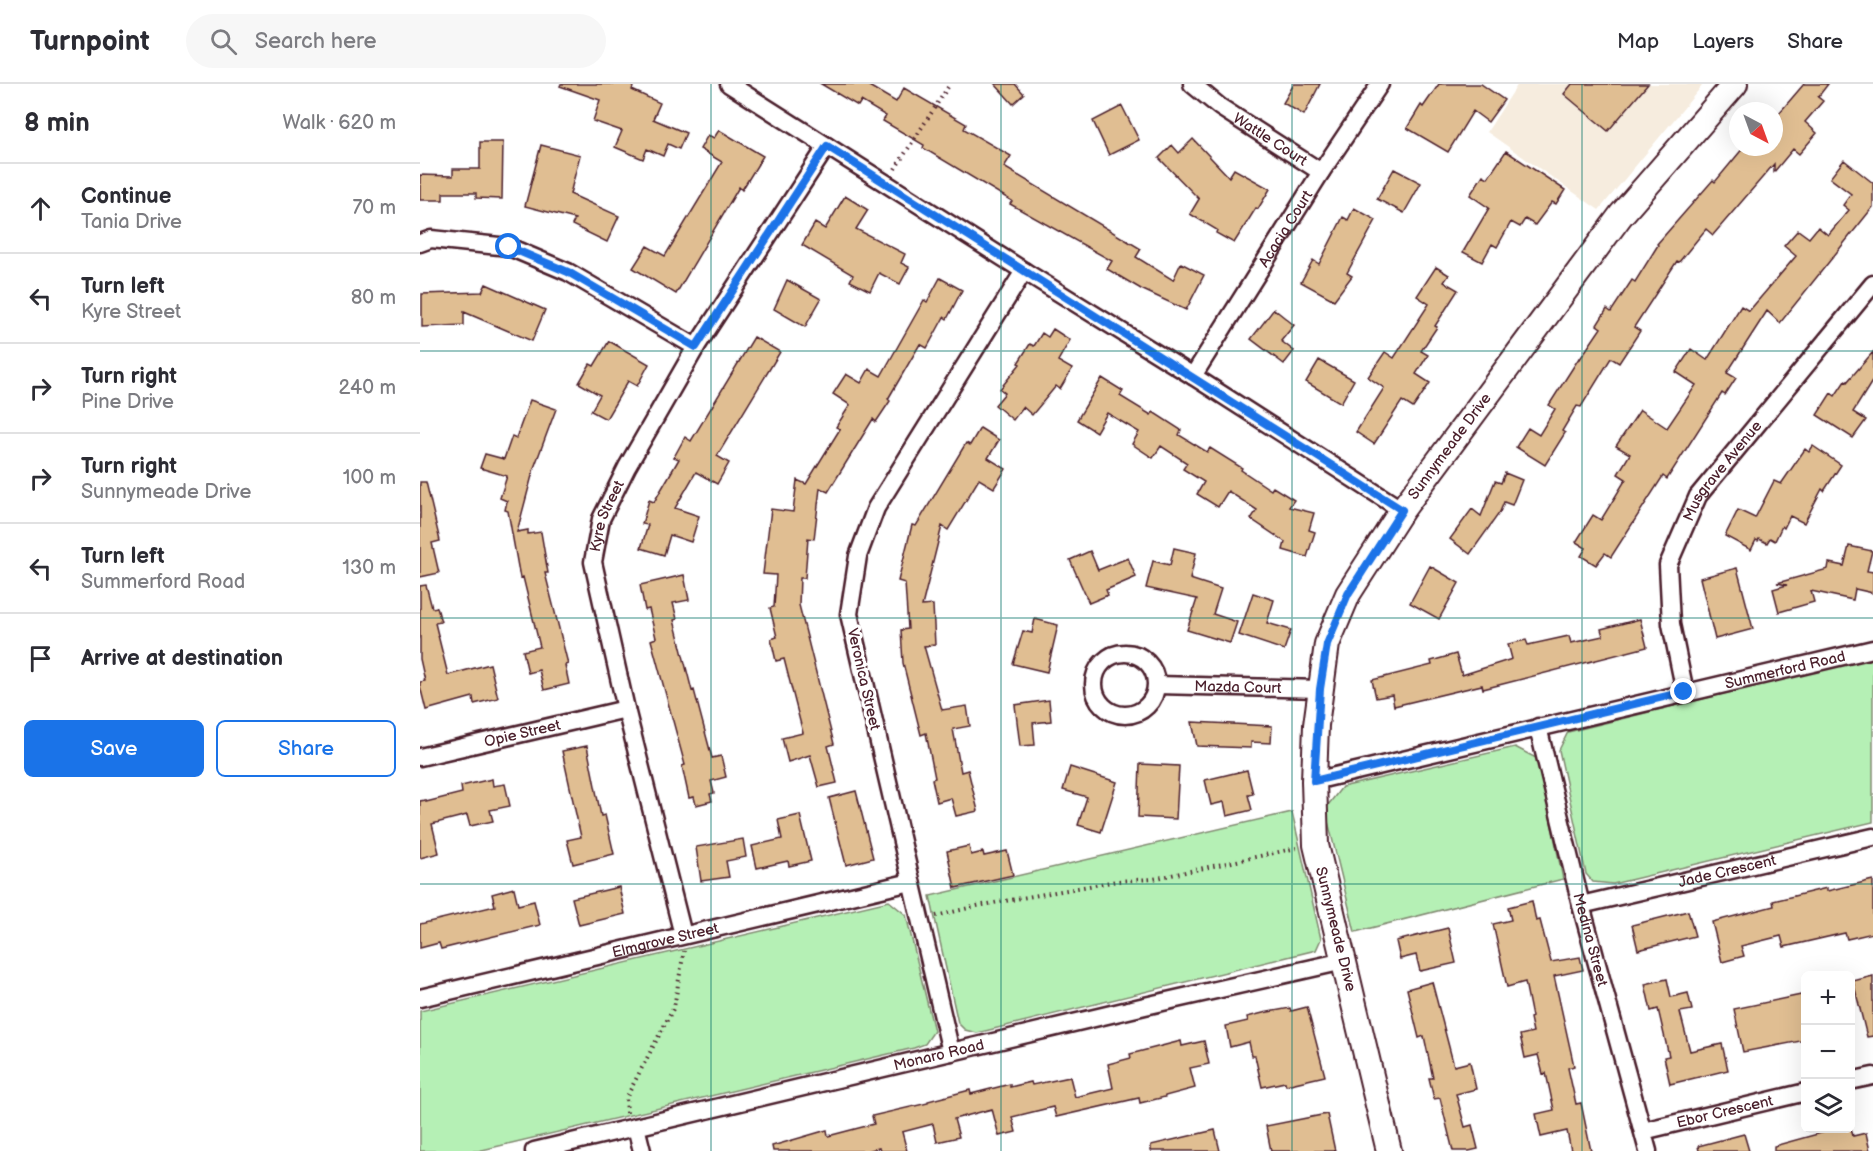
<!DOCTYPE html>
<html lang="en">
<head>
<meta charset="utf-8">
<style>
  :root { --surface:#fff; --page:#f7f7f7; --text:#2b2b33; --muted:#7c7c81; --line:#e1e1e2; --accent:#1a73e8 }
  body { margin:0; font-family:"Balsamiq Sans",sans-serif; background:var(--page); color:var(--text) }
  .controls { position:absolute; right:18px; bottom:18px; display:grid; overflow:hidden; border-radius:9px; box-shadow:0 6px 24px #0002 }
  .controls button { width:54px; height:54px; display:grid; place-items:center; padding:0; border:0; border-bottom:2px solid var(--line); background:var(--surface); color:var(--text); font:30px sans-serif }
  .compass { position:absolute; left:1309px; top:18px; width:54px; height:54px; border-radius:50%; background:var(--surface); box-shadow:0 6px 24px #0002; rotate:139deg }
  .stop { position:absolute; width:18px; height:18px; margin:-14px; border:4px solid #1a73e8; border-radius:50%; background:#fff }
  .stop.end { background:#1a73e8; border-color:#fff; box-shadow:0 2px 6px #0008 }
  .list { margin:0; padding:0; list-style:none }
  h2 { display:flex; justify-content:space-between; align-items:center; height:78px; margin:0; padding:0 24px; font-size:26px }
  h2 small { font-size:20px; font-weight:400; color:var(--muted) }
  .list li { display:grid; grid-template-columns:39px 1fr auto; gap:18px; align-items:center; box-sizing:border-box; height:90px; padding:0 24px; border-top:2px solid var(--line) }
  .list b { display:block; font-size:22px; white-space:nowrap }
  .list p { margin:0; font-size:20px; white-space:nowrap; color:var(--muted) }
  .list em { font-size:20px; font-style:normal; color:var(--muted) }
  .actions { display:flex; gap:12px; padding:18px 24px }
  .actions a { flex:1; padding:14px 0; border:2px solid var(--accent); border-radius:9px; text-align:center; font-size:21px; color:var(--accent) }
  .actions .main { background:var(--accent); color:#fff }
  .icon { flex:none; width:33px; height:33px; fill:none; stroke:currentColor; stroke-width:2; stroke-linecap:round; stroke-linejoin:round }
  .map { position:relative; flex:none; width:1453px; height:1067px; overflow:hidden }
  header { display:flex; align-items:center; gap:36px; box-sizing:border-box; height:84px; padding:0 30px; background:var(--surface); border-bottom:2px solid var(--line) }
  header strong { font-size:28px }
  nav { display:flex; gap:33px; margin-inline-start:auto; font-size:21px }
  .search { width:420px; height:54px; background:var(--page); display:flex; align-items:center; gap:15px; box-sizing:border-box; padding:0 21px; border-radius:33px; color:var(--muted); font-size:22px }
  main { display:flex }
  aside { flex:1; background:var(--surface) }
  .map>svg:first-child { display:block }
  .built { fill:#f6ecde }
  .green { fill:#b5f0b5; stroke:#808870; stroke-width:1.5 }
  .building { fill:#e0be92; stroke:#4a1f2b; stroke-width:1.5 }
  .lines { fill:none; stroke-linecap:round; stroke-linejoin:round }
  .street-casing { stroke:#4a1f2b; stroke-width:21 }
  .secondary-casing { stroke:#4a1f2b; stroke-width:28 }
  .path { stroke:#4a1f2b; stroke-width:4; stroke-dasharray:1.5 4.5; stroke-linecap:butt }
  .street { stroke:#fff; stroke-width:16 }
  .secondary { stroke:#fff; stroke-width:24 }
  .route { stroke:#1a73e8; stroke-width:8 }
  .grid { fill:none; stroke:#0f766e; stroke-width:1.5; stroke-opacity:0.55 }
  .labels { text-anchor:middle; stroke-width:6; stroke-linejoin:round; paint-order:stroke }
  .street-label { font-size:15px; fill:#4a1f2b; stroke:#fff }
</style>
</head>
<body>
<header>
<strong>Turnpoint</strong>
<div class="search"><svg class="icon" aria-label="search" viewBox="0 0 24 24"><circle cx="10" cy="10" r="6"/><path d="M15 15l6 6"/></svg>Search here</div>
<nav><a>Map</a><a>Layers</a><a>Share</a></nav>
</header>
<main>
<aside>
<h2>8 min<small>Walk · 620 m</small></h2>
<ul class="list">
<li><svg class="icon" aria-label="ahead" viewBox="0 0 24 24"><path d="M12 20V5M6 11l6-6 6 6"/></svg><div><b>Continue</b><p>Tania Drive</p></div><em>70 m</em></li>
<li><svg class="icon" aria-label="left" viewBox="0 0 24 24"><path d="M17 20v-9H6M10 6l-5 5 5 5"/></svg><div><b>Turn left</b><p>Kyre Street</p></div><em>80 m</em></li>
<li><svg class="icon" aria-label="right" viewBox="0 0 24 24"><path d="M7 20v-9h11M14 6l5 5-5 5"/></svg><div><b>Turn right</b><p>Pine Drive</p></div><em>240 m</em></li>
<li><svg class="icon" aria-label="right" viewBox="0 0 24 24"><path d="M7 20v-9h11M14 6l5 5-5 5"/></svg><div><b>Turn right</b><p>Sunnymeade Drive</p></div><em>100 m</em></li>
<li><svg class="icon" aria-label="left" viewBox="0 0 24 24"><path d="M17 20v-9H6M10 6l-5 5 5 5"/></svg><div><b>Turn left</b><p>Summerford Road</p></div><em>130 m</em></li>
<li><svg class="icon" aria-label="arrive" viewBox="0 0 24 24"><path d="M6 21V4h12l-3 4 3 4H6"/></svg><div><b>Arrive at destination</b></div></li>
</ul>
<div class="actions"><a class="main">Save</a><a>Share</a></div>
</aside>
<div class="map">
<svg width="1453" height="1067" viewBox="0 0 1453 1067">
  <rect width="100%" height="100%" fill="#fff"/>
  <filter id="ink" filterUnits="userSpaceOnUse"><feTurbulence type="fractalNoise" baseFrequency=".0167" numOctaves="2"/><feDisplacementMap in="SourceGraphic" scale="12" xChannelSelector="R" yChannelSelector="G"/><feConvolveMatrix kernelMatrix="1 2 1 2 8 2 1 2 1" color-interpolation-filters="sRGB"/></filter>
  <g filter="url(#ink)">
    <path class="built" d="M1098 0H1281L1282 2 1179 126 1067 48Z"/>
    <path class="green" d="M1453 573V738L1193 800 1173 798 1166 790 1139 666 1148 648Z
      M1095 663 1118 675 1143 795 935 848 905 725 922 703Z
      M872 728 901 855 896 866 557 949 545 946 538 939 510 812Z
      M469 817 486 831 514 947 505 960 494 964 58 1067H0V927Z"/>
    <path class="building" d="M141 0H214L212 6 240 19 233 35 266 49 259 65 248 60 243 72 227 65 223 75 195 63 202 47 173 37 180 16 140 2Z
      M401 0H451L449 2 476 18 484 4 546 40 544 45 591 72 584 83 721 165 716 173 753 196 761 179 784 191 766 226 721 205 687 185 692 177 590 120 592 117 503 64 504 61 463 37 466 32 441 17 438 22Z
      M575 0H595L604 10 593 20Z
      M874 0H900L884 31 863 19Z
      M1019 0H1061L1084 16 1068 38 1053 27 1028 68 987 44 1001 21 1003 23Z
      M1152 0H1228L1188 47 1144 10Z
      M1384 0H1408L1398 13 1403 17 1385 38 1397 49 1379 70 1373 65 1354 88V80L1293 151 1286 145 1259 178 1257 177 1214 243 1220 247 1199 279 1191 274 1161 323 1157 322 1142 347 1145 349 1125 381 1096 363 1108 344 1119 351 1135 325 1129 321 1159 274 1160 275 1181 244 1177 241 1187 225 1191 228 1212 196 1215 198 1238 161 1237 160 1293 96 1295 98 1324 63H1354V35Z
      M702 22 719 56 689 71 673 37Z
      M299 46 343 72 322 106 319 103 256 210 213 184 227 162 245 172 302 78 280 65 288 51 294 54Z
      M773 55 809 93 814 85 850 105 838 125 836 124 814 159 796 149 797 146 770 130 779 115 739 74 752 61 759 69Z
      M60 58H83L82 115 56 114V109H23V116H0V91L33 92V85H60Z
      M121 61 160 71 150 110 199 132 187 158 152 141 155 135 105 122Z
      M1086 67 1145 106 1136 120 1132 118 1115 141 1105 135 1100 143 1091 138 1077 163 1072 160 1062 178 1043 168 1069 124 1050 111 1063 91 1068 94Z
      M1424 76 1453 99V123L1360 239 1347 227 1307 289 1316 294 1305 311 1302 309 1247 395 1243 392 1191 473 1185 469 1176 481 1161 472 1166 464 1156 458 1173 431 1181 436 1206 395 1198 390 1210 370 1196 362 1220 326 1247 344 1276 301 1256 288 1271 265 1287 276 1321 222 1329 227 1376 172 1364 162 1378 146 1389 154 1398 143 1408 151 1429 126 1423 121 1431 110 1410 94Z
      M974 85 1001 99 984 129 957 115Z
      M425 112 448 126 436 145 485 170 481 179 489 183 480 200 459 189 450 207 430 197 433 191 382 161 395 139 405 145Z
      M934 124 956 136 927 189 932 192 914 216 881 198 893 176 899 180 923 133 928 136Z
      M1016 183 1029 191 1024 198 1038 206 1015 242 1017 243 1001 267 1008 271 996 290 1010 299 993 324 982 317 954 360 936 348 964 304 948 293 965 268 974 274 1009 220 997 212Z
      M520 194 542 206 527 235 524 233 507 264 500 260 468 315 470 317 456 338 453 335 408 408 400 404 394 455 388 454 385 494H380L379 521 414 660 408 662 417 699 399 703 390 671 368 678 362 654 383 649 364 575 356 577 351 555 357 553 350 524 354 523 356 491 343 490 351 425 373 428 377 396 386 400 420 345 416 343 430 321 413 310 426 290 441 299 449 285 461 292 504 216 507 218Z
      M367 196 401 215 385 243 354 225Z
      M66 200 125 226 112 257 44 228V241L2 243V210L62 208Z
      M854 225 874 241 861 257 874 267 864 280 831 255Z
      M633 245 650 256 638 277 652 285 640 305 636 302 612 331 603 323 593 336 575 321 585 309 580 305 600 280 598 279 610 260 614 262 622 249 628 253Z
      M334 253 360 268 297 372 309 379 297 400 276 388 255 424 279 432 271 458 250 451 244 471 221 464 228 441 222 440 229 416 234 418 259 375 254 373 265 353 271 357Z
      M189 257 229 280 217 302 208 297 186 335 171 327 180 311 159 299 170 280 174 282Z
      M1453 268V296L1433 328 1446 336 1433 354 1397 331 1411 309 1415 312 1425 297 1427 298Z
      M899 276 934 296 921 319 886 298Z
      M682 294 703 307 700 312 731 331 733 328 761 346 759 351 787 368 790 364 822 384 821 386 851 406 853 403 874 416 869 423 894 429 889 446 895 448 887 473 863 466 865 458 831 435 837 426 808 407 798 423 777 410 784 398 763 385 767 379 741 362 733 374 712 360 719 348 687 329 676 348 657 336Z
      M110 316 136 325 114 384 97 448 108 446V450L121 448 128 489H125L148 580 145 581 149 600 124 606 119 586 108 589 103 567 120 563 103 493 100 494 88 427 85 426 87 417 80 414 87 392 60 384 65 370 84 375 92 352 96 354Z
      M560 344 579 356 568 374 586 385 574 404 559 395 528 446 522 442 502 522 513 521 515 561 504 562 522 626 547 622 550 642 533 645 541 688 548 686 558 727 536 732 531 714 517 718 512 695 515 694 506 649 501 651 483 579 481 546 488 545 485 499 478 497 492 441 496 442 546 359 550 361Z
      M1393 362 1421 381 1404 407 1402 405 1384 439 1370 432 1364 444 1362 442 1355 457 1350 454 1347 459 1339 455 1338 457 1336 456 1331 466 1305 452 1318 426 1335 434 1354 397 1361 400 1385 365 1389 368Z
      M1085 389 1102 396 1092 421 1084 418 1080 428 1050 470 1030 455 1052 425 1061 432 1075 397 1081 399Z
      M0 398H6L20 457 12 459 19 489 0 493Z
      M1429 462 1452 467 1447 487 1453 488V509L1435 505 1433 516 1391 507 1394 518 1359 528 1353 505 1367 501 1357 499 1408 485 1409 479 1424 482Z
      M754 464 776 469 770 495 801 505 793 530 817 538 810 559 767 546 777 515 726 504 733 477 750 481Z
      M670 467 678 486 708 474 716 493 686 506 688 511 669 519 650 476Z
      M1010 482 1039 499 1019 535 990 519Z
      M1317 484 1333 545 1295 555 1280 494Z
      M264 491 269 516 253 519 257 535 254 536 272 607 274 606 292 674 301 672 306 693 291 697 294 709 290 710 292 717 276 721 274 713 269 714 262 682 265 681 231 556 236 554 229 525 225 526 220 501Z
      M6 501 12 524 17 523 21 538 15 539 28 591 70 580 78 614 54 620 53 613 6 626 0 602V598L5 597 0 575V502Z
      M833 509 854 516 847 539 871 546 864 566 819 551Z
      M615 535 638 541 627 588 593 580 603 547 612 549Z
      M1220 535 1227 563 1063 605 1062 601 974 622 972 611 956 614 952 596 1012 581 1011 577 1036 570 1042 591 1092 575 1088 560 1106 556 1108 561 1149 552 1151 559 1183 552 1181 545Z
      M629 616 631 637 613 639 615 661 600 662 595 621Z
      M772 638 852 642 851 659 831 658V664L777 662Z
      M167 662 181 732 185 731 194 770 153 780 147 756 161 753 142 667Z
      M720 680 759 682 756 735 718 733Z
      M650 683 697 698 681 748 658 741 667 713 643 706Z
      M827 686 833 710 828 711 832 726 807 732 804 718 791 721 785 696Z
      M72 695 73 702 85 700 90 722 70 726 73 737 50 742 47 731 12 740 19 769 0 774V717L6 716V718L42 709 41 702Z
      M436 707 453 774 426 781 409 714Z
      M380 731 391 777 369 782 368 777 337 784 332 762 362 755 358 736Z
      M323 755 326 773 306 777 309 793 281 797 276 763Z
      M549 762 551 771 563 768 564 772 587 767 593 791 535 804 527 767Z
      M1453 796V849L1427 855 1425 849 1364 863 1361 852 1321 862 1324 872 1302 878 1292 838 1354 822 1353 817 1407 804V807Z
      M199 803 205 830 159 841 152 814Z
      M94 804 98 821 114 817 120 841 21 865 19 859 0 864V840L75 822 72 810Z
      M1112 817 1116 837 1120 836 1131 878 1160 873 1163 886 1134 892 1154 982 1148 984 1156 1020 1161 1019 1171 1067H1151L1147 1047 1121 1053 1116 1030 1134 1026 1126 989 1123 990 1118 971 1105 974 1100 951 1113 948 1110 934 1112 933 1105 898 1087 903 1073 840 1091 836 1088 823Z
      M1268 827 1275 852 1218 866 1212 841Z
      M1028 844 1036 879 1000 887 996 871 980 875 976 857Z
      M1453 892V952L1447 953 1433 897Z
      M1247 895 1251 913 1268 909 1272 926 1260 928 1270 967 1302 960 1308 986 1250 1000 1244 973 1249 972 1238 925 1231 927 1225 900Z
      M1012 898 1034 982 1050 978 1056 1005 1036 1010 1045 1043 1052 1041 1058 1065 1049 1067H1033L1020 1014 1014 1015 1009 994H1013L1004 952 999 954 987 905Z
      M1386 910V956L1323 968 1314 925Z
      M887 923 905 992 866 1001 865 998 842 1003 835 972H832L829 958 810 963 806 942 828 937 827 933 843 929 870 924 871 927Z
      M761 957 762 962 784 957 789 980 770 984 775 1004 745 1012V1013L720 1019 719 1014 636 1033 633 1023 592 1033 596 1048 579 1052 572 1025 534 1035 539 1053 517 1058 513 1040 482 1048 487 1067H460L459 1064 446 1067H353L352 1062 407 1046 408 1052 454 1040 452 1032 508 1019V1017L550 1006 551 1010 590 1000V1003L611 998 612 1001 650 993 655 1013 693 1004 688 980 711 974 710 970Z
      M907 1030 915 1067H851L846 1042Z
      M1404 1044H1431L1433 1052 1446 1049 1450 1067H1354V1062L1405 1048Z
      M795 1046 800 1067H731V1061Z
      M1324 1050 1329 1067H1279L1278 1062Z"/>
    <g class="lines">
      <g class="street-casing">
        <g id="street">
          <path d="M309 0 604 187 773 292 982 426"/>
          <path id="s1" d="M772 0 800 23 901 88"/>
          <path d="M0 159 11 155 89 163 148 188 276 263"/>
          <path id="s2" d="M773 292 901 88 960 0"/>
          <circle cx="705" cy="600" r="31"/>
          <path id="s3" d="M737 601 900 605"/>
          <path id="s4" d="M1265 608 1251 540 1248 481 1278 412 1453 200"/>
          <path id="s5" d="M1118 643 1161 821 1228 1067"/>
          <path id="s6" d="M0 673 206 625"/>
          <path id="s7" d="M894 697 1453 565"/>
          <path id="s8" d="M1161 821 1453 753"/>
          <path id="s9" d="M263 851 206 625 173 478 181 435 207 383 276 263 407 62"/>
          <path id="s10" d="M0 914 491 798"/>
          <path d="M531 968 429 530 438 472 456 424 604 187"/>
          <path d="M1430 997 1453 992"/>
          <path d="M216 1043 222 1067"/>
          <path id="s11" d="M1223 1047 1386 1008"/>
          <path id="s12" d="M114 1067 725 922 924 877"/>
        </g>
      </g>
      <g class="secondary-casing">
        <g id="secondary">
          <path id="s13" d="M969 1067 896 761 894 697 896 641 907 560 928 510 982 426 1201 131 1315 0"/>
        </g>
      </g>
      <path class="path" d="M475 85 530 0
        M516 832 557 822 697 797 733 795 877 764
        M207 1029 206 1014 254 923 264 867"/>
      <use href="#street" class="street"/>
      <use href="#secondary" class="secondary"/>
    </g>
  </g>
  <g class="lines" filter="url(#ink)">
    <path class="route" d="M89 163 148 188 276 263 407 62 982 426 928 510 907 560 900 605 894 697 1264 608"/>
  </g>
  <path class="grid" d="M291 0V1067M581 0V1067M872 0V1067M1162 0V1067M0 267H1453M0 534H1453M0 800H1453"/>
  <g class="labels">
    <g class="street-label">
      <text dy="5" stroke="none"><textPath href="#s1" startOffset="96">Wattle Court</textPath></text>
      <text dy="5" stroke="none"><textPath href="#s2" startOffset="174">Acacia Court</textPath></text>
      <text dy="5" stroke="none"><textPath href="#s13" startOffset="750">Sunnymeade Drive</textPath></text>
      <text dy="5" stroke="none"><textPath href="#s4" startOffset="238">Musgrave Avenue</textPath></text>
      <text dy="5" stroke="none"><textPath href="#s9" startOffset="432">Kyre Street</textPath></text>
      <text dy="5" stroke="none"><textPath href="#s7" startOffset="484">Summerford Road</textPath></text>
      <text transform="translate(444 595) rotate(77)" y="5">Veronica Street</text>
      <text dy="5" stroke="none"><textPath href="#s3" startOffset="81">Mazda Court</textPath></text>
      <text dy="5" stroke="none"><textPath href="#s6" startOffset="105">Opie Street</textPath></text>
      <text dy="5" stroke="none"><textPath href="#s8" startOffset="150">Jade Crescent</textPath></text>
      <text transform="translate(916 845) rotate(76)" y="5">Sunnymeade Drive</text>
      <text dy="5" stroke="none"><textPath href="#s5" startOffset="219">Medina Street</textPath></text>
      <text dy="5" stroke="none"><textPath href="#s10" startOffset="252">Elmgrove Street</textPath></text>
      <text dy="5" stroke="none"><textPath href="#s12" startOffset="416">Monaro Road</textPath></text>
      <text dy="5" stroke="none"><textPath href="#s11" startOffset="84">Ebor Crescent</textPath></text>
    </g>
  </g>
</svg>
<div class="controls">
<button>+</button>
<button>−</button>
<button><svg class="icon" aria-label="layers" viewBox="0 0 24 24"><path d="M12 4l9 5-9 5-9-5zM3 14l9 5 9-5"/></svg></button>
</div>
<svg class="compass" viewBox="-18 -18 36 36"><path d="M0-13l5 13h-10z" fill="#e53935"/><path d="M0 13l5-13h-10z" fill="#7c7c81"/></svg>
<div class="stop" style="left:89px;top:163px"></div>
<div class="stop end" style="left:1264px;top:608px"></div>
</div>
</main>
</body>
</html>
